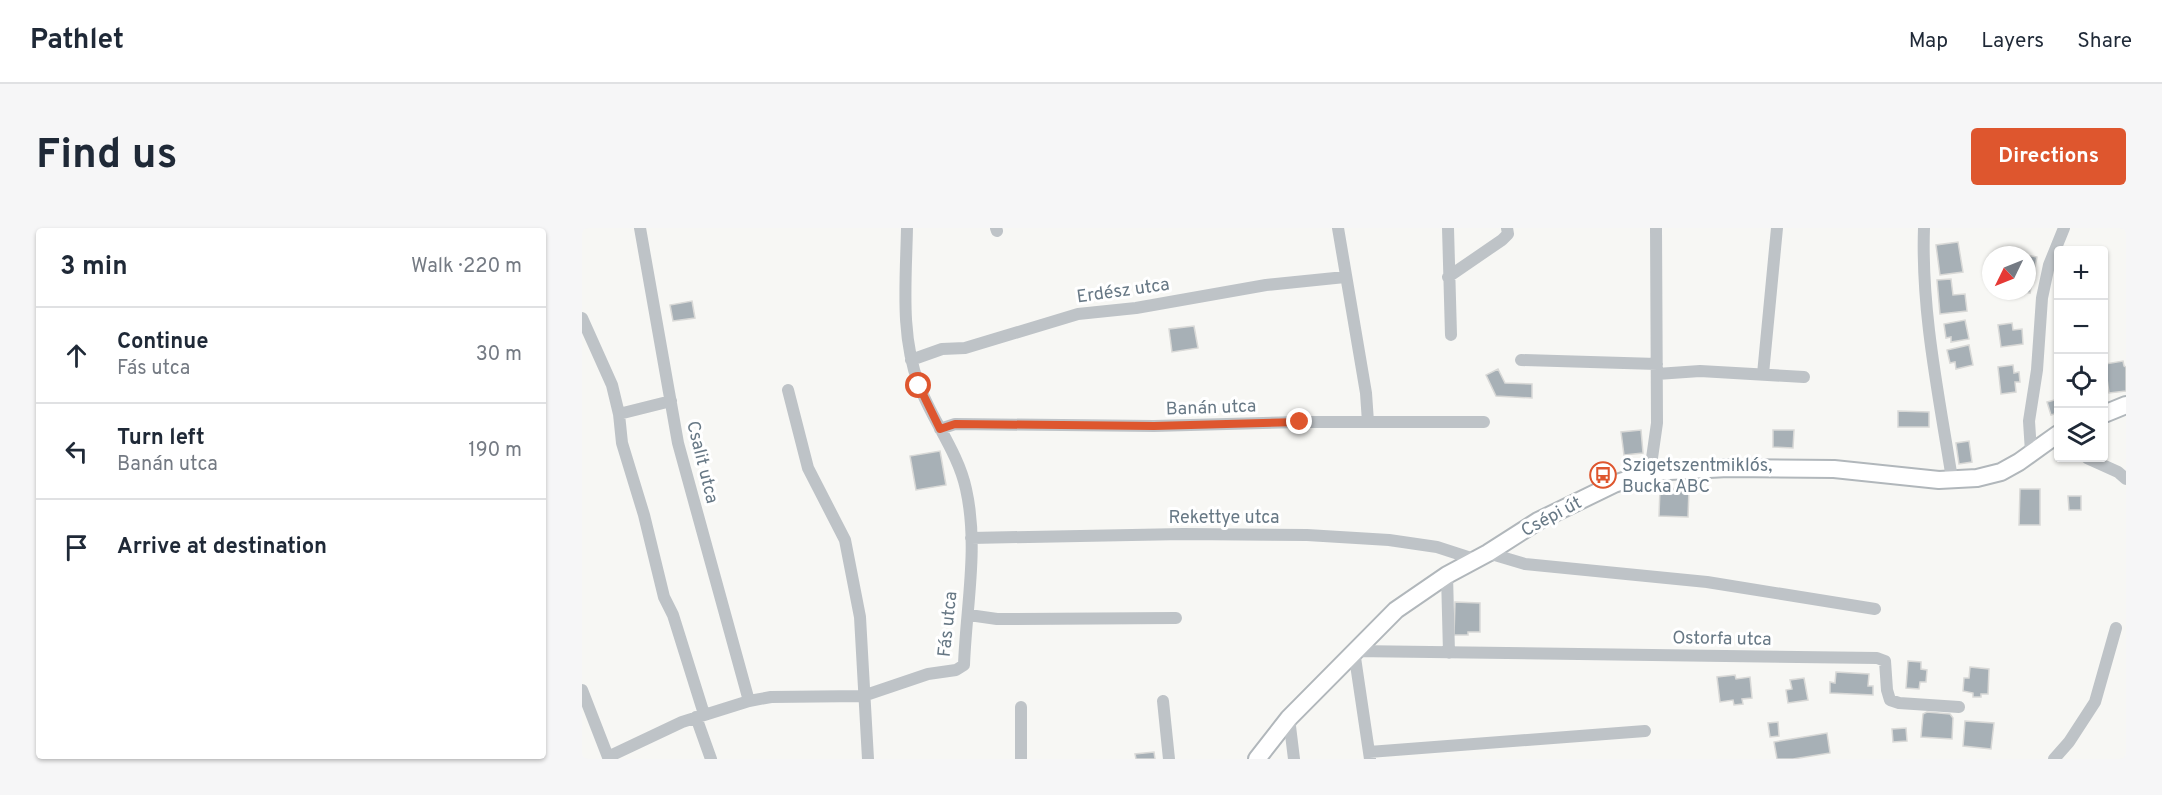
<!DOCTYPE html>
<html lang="en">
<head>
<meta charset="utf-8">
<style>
  :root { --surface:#fff; --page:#f6f6f7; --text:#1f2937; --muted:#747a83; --line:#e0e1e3; --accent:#de562e }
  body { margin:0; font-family:Overpass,sans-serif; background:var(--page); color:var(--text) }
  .controls { position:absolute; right:18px; top:18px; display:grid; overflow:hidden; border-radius:6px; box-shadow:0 2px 4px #0004 }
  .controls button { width:54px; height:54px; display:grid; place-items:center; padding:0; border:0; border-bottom:2px solid var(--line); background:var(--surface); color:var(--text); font:30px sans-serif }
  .compass { position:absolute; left:1400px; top:18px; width:54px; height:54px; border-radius:50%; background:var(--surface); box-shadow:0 2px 4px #0004; rotate:227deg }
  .stop { position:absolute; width:18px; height:18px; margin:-14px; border:4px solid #de562e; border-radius:50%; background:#fff }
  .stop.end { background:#de562e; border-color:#fff; box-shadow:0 2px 6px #0008 }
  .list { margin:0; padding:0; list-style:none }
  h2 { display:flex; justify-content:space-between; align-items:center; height:78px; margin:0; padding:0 24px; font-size:26px }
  h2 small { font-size:20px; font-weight:400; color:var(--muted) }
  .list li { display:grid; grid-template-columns:39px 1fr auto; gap:18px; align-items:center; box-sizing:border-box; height:96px; padding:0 24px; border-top:2px solid var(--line) }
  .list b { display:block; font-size:22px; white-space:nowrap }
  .list p { margin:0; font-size:20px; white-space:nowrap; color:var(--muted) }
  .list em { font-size:20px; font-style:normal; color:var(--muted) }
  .icon { flex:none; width:33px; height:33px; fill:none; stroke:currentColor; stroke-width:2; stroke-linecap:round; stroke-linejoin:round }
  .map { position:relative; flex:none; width:1544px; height:531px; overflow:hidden; border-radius:6px }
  header { display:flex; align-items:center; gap:36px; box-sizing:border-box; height:84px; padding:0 30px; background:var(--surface); border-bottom:2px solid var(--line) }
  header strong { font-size:28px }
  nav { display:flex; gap:33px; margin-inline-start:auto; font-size:21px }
  .intro { display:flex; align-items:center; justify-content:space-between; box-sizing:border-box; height:144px; padding:0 36px }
  h1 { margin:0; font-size:42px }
  .button { padding:15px 27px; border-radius:6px; background:var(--accent); color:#fff; font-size:21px; font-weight:700 }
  main { display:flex; gap:36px; padding:0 36px }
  aside { flex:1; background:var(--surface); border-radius:6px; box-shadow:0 2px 4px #0004 }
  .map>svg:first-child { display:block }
  .building { fill:#a7b0b6; stroke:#d9d9d7; stroke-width:1.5 }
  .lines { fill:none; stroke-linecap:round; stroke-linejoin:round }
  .secondary-casing { stroke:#b1b7bb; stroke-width:20 }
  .street { stroke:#bec3c7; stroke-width:12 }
  .secondary { stroke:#fff; stroke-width:16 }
  .route { stroke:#de562e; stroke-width:8 }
  .labels { text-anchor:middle; stroke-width:6; stroke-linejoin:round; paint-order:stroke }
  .street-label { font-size:18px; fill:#677885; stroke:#fff }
  .poi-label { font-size:18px; fill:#677885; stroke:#fff; text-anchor:start }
</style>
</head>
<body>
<header>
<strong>Pathlet</strong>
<nav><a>Map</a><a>Layers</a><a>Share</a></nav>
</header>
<div class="intro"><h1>Find us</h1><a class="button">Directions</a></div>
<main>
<aside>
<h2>3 min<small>Walk · 220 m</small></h2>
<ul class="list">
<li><svg class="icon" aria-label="ahead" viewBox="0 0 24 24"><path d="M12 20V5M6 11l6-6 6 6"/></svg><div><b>Continue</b><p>Fás utca</p></div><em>30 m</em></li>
<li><svg class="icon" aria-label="left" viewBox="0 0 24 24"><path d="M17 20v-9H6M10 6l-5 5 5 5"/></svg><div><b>Turn left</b><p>Banán utca</p></div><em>190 m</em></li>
<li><svg class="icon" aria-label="arrive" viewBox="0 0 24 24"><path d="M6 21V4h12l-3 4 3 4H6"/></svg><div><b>Arrive at destination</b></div></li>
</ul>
</aside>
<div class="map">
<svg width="1544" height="531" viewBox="0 0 1544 531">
  <rect width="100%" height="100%" fill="#f7f7f4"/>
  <path class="building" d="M1376 14 1381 44 1358 47 1354 17Z
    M1445 27 1455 29 1448 65 1438 63H1445Z
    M1369 51 1371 67 1383 66 1385 83 1358 86 1355 52Z
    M110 73 113 90 91 93 88 77Z
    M1383 92 1387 111 1369 114V109L1364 110 1362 96Z
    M1430 95 1431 102 1440 101 1441 116 1419 119 1416 97Z
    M612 98 616 120 590 124 587 101Z
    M1387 117 1391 137 1374 141 1373 134 1368 135 1365 122Z
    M1541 133 1542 138 1544 139V163L1527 165 1523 136Z
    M1431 137 1432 145 1437 144 1438 154H1433L1434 164 1419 166 1416 139Z
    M916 141 923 155 950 156V170L914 168 904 147Z
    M1476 171V185L1469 187 1465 174Z
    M1316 183 1347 184V199H1316Z
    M1059 202 1061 225 1042 227 1039 204Z
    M1191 202H1212L1211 220 1191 219Z
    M1387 213 1390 234 1377 236 1374 215Z
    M358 223 364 257 334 262 328 228Z
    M1078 260 1107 261 1106 289 1077 288Z
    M1438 261H1458V297H1437Z
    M1486 268H1499V282H1487Z
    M873 374 898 375V404H886V407H872Z
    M1326 433 1339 434V441L1345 442 1344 454H1338L1337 461 1324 460Z
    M1388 439 1407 441 1406 466H1399V469H1391V465L1381 463 1382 450H1387Z
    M1254 444 1287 446 1286 458H1291V467L1248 465V454L1253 455Z
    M1153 447 1154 451 1168 449 1170 470 1160 471 1161 476 1152 477 1151 472 1138 474 1135 449Z
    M1222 450 1226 472 1206 475 1204 462 1210 461 1208 452Z
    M1345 484 1368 486 1371 490 1370 511 1339 509 1341 486Z
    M1383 493 1412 495 1409 521 1381 518Z
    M1196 494 1197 508 1188 509 1186 495Z
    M1324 500 1325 513 1311 514 1310 501Z
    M1245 505 1248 525 1211 531H1195L1192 514Z
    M572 524 573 531H554L553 526Z"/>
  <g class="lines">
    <g class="secondary-casing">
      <path id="secondary" d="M1522 186 1544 177
        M675 531 707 490 814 382 865 347 906 325 956 293 1032 256 1068 244 1146 240 1252 241 1357 252 1395 250 1419 244 1437 234 1476 206"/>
    </g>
    <path class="street" d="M58 0 96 215 167 473
      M414 0 415 3
      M756 0 784 165 786 194
      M866 0 869 107
      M1342 0C1339 84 1357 168 1370 251
      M866 49 920 12 926 6 925 0
      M0 90 30 157 37 186 40 215 62 287 82 369 91 387 122 486
      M329 132 360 121 383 120 496 86 554 80 684 57 763 49
      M939 132 1075 136
      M1075 146 1118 143 1222 149
      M1181 146 1195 0
      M206 162 226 240 263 312 278 389 286 531
      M37 186 89 173
      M358 201 373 196 572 198 718 194H902
      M1449 224 1447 193 1455 142 1460 70 1467 37 1482 0
      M1505 230 1536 244 1544 251
      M1068 244 1075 195 1074 0
      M389 310 601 306 725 307 807 312 855 319 892 331
      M906 325 943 336 1125 354 1293 381
      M865 347 867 425
      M387 387 415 391 594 390
      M0 462 26 529 100 494 167 473 189 469 281 468 346 446 374 442 382 437C384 379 397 319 384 261 376 224 350 192 337 157 318 107 324 53 325 0
      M581 473 587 531
      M439 479V531
      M114 489 129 531
      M707 490 712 531
      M787 524 1063 503
      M788 531 772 423 1295 430 1303 433 1305 462 1308 472 1317 475 1377 479
      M1472 531 1487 514 1513 474 1534 400"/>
    <use href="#secondary" class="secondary"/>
  </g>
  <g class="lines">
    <path class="route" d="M337 158 358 201 373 196 572 198 718 194"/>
  </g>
  <defs>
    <g id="bus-ring" transform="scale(1.35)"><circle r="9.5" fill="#fff" stroke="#de562e" stroke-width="1.5"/><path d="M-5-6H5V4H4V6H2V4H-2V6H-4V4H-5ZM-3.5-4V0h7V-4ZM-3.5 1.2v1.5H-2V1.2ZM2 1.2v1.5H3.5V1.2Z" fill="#de562e"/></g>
  </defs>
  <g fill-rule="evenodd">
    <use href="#bus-ring" x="1021" y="247"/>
  </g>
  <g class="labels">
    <g class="street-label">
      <text transform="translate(541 62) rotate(-8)" y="6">Erdész utca</text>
      <text transform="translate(629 179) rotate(-2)" y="6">Banán utca</text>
      <text transform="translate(121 234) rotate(76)" y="6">Csalit utca</text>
      <text transform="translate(969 288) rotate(-28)" y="6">Csépi út</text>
      <text x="642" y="295">Rekettye utca</text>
      <text transform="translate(365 396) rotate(-84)" y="6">Fás utca</text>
      <text transform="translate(1140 410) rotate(1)" y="6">Ostorfa utca</text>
    </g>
    <g class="poi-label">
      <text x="1040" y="243">Szigetszentmiklós,<tspan x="1040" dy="21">Bucka ABC</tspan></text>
    </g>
  </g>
</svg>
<div class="controls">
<button>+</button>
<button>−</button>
<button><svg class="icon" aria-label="locate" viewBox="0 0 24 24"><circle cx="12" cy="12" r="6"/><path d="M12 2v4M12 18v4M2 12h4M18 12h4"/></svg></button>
<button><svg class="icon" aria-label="layers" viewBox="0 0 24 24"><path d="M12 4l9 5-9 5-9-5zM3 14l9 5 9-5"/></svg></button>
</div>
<svg class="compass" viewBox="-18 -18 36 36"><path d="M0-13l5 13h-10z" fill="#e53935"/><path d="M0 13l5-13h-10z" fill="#747a83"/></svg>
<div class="stop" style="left:337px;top:158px"></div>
<div class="stop end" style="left:718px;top:194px"></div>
</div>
</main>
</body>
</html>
